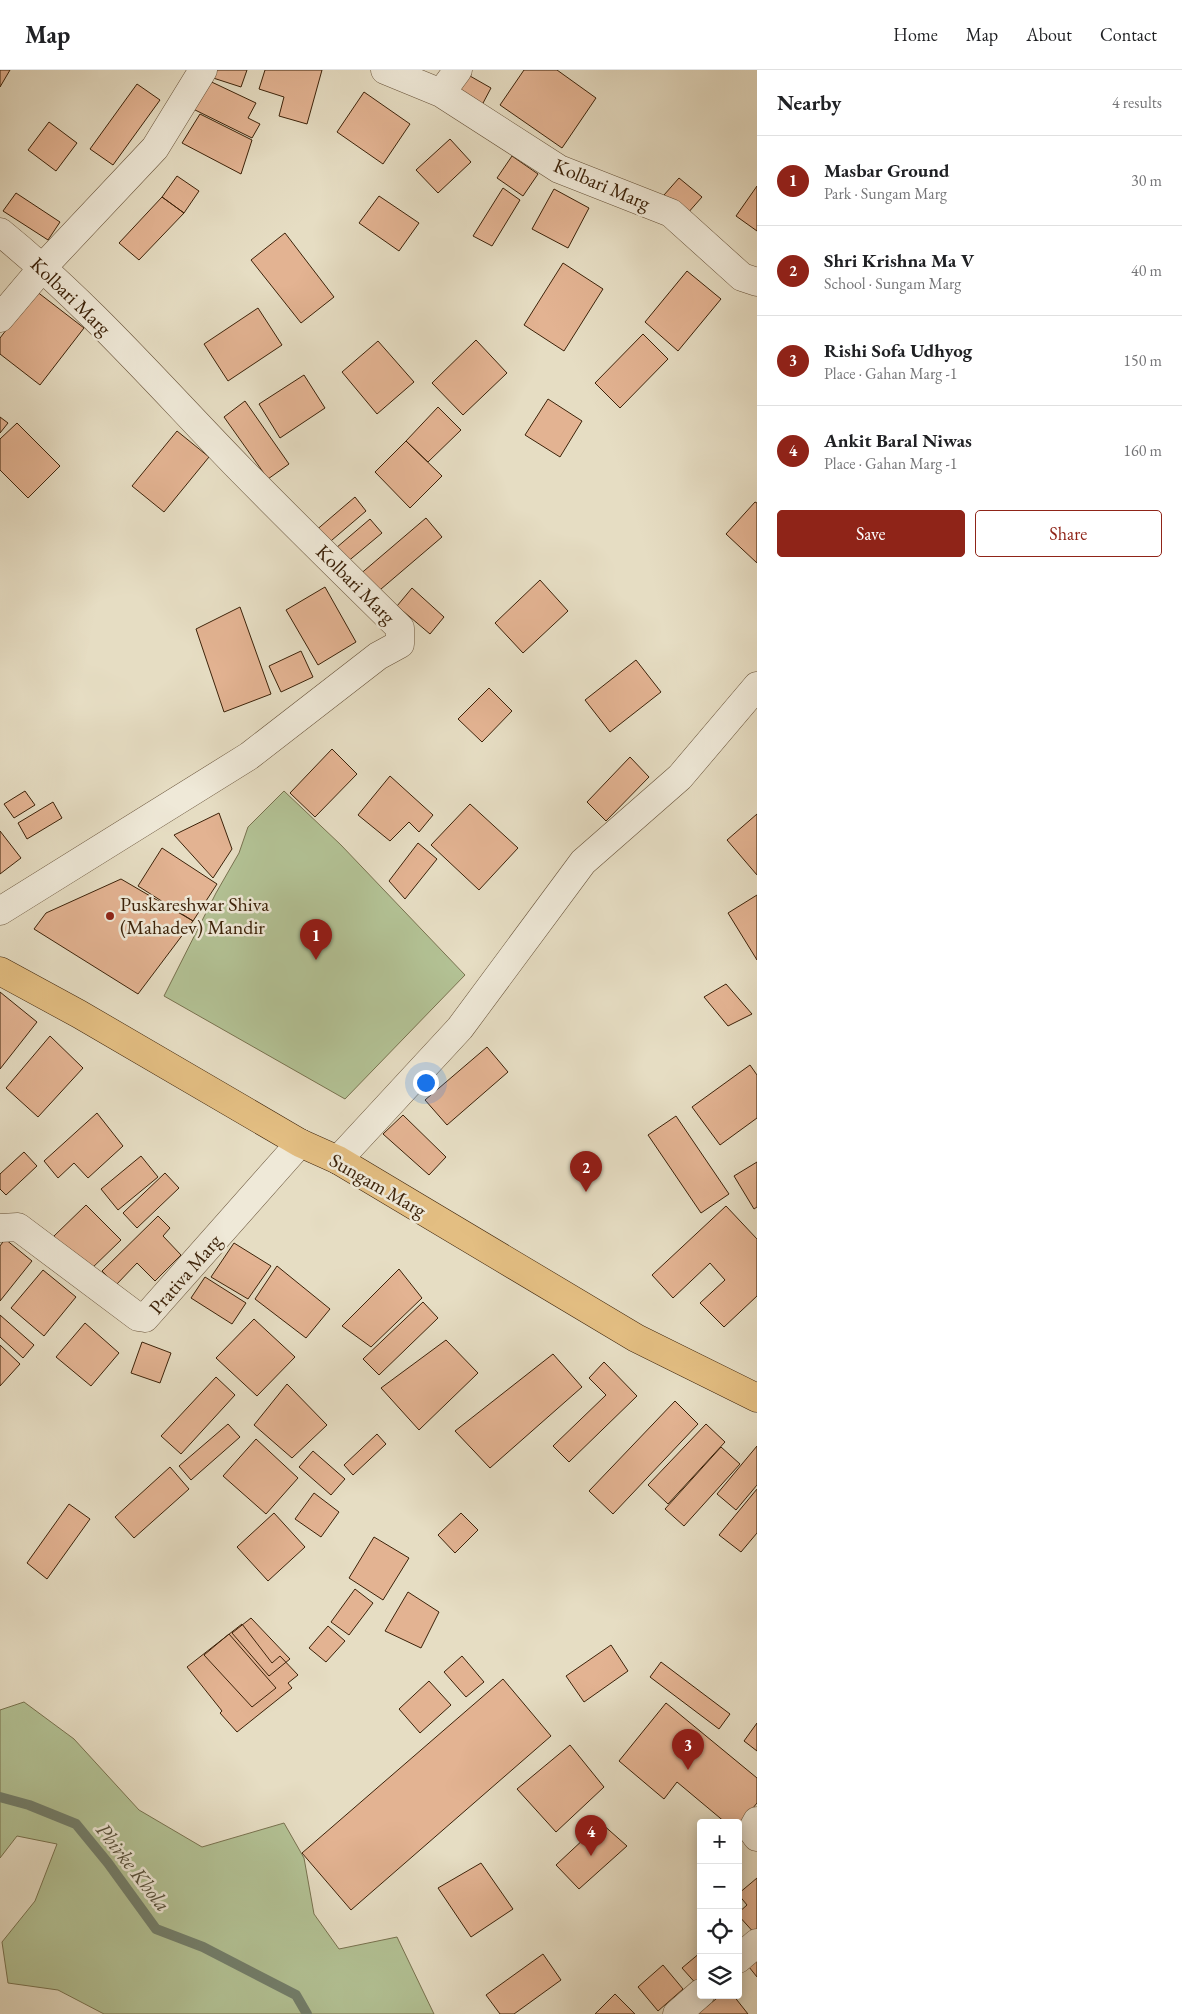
<!DOCTYPE html>
<html lang="en">
<head>
<meta charset="utf-8">
<style>
  :root { --surface:#fff; --page:#f6f6f6; --text:#202124; --muted:#757577; --line:#e0e0e0; --accent:#8f2418 }
  body { margin:0; font-family:"EB Garamond",serif; background:var(--page); color:var(--text) }
  .controls { position:absolute; right:15px; bottom:15px; display:grid; overflow:hidden; border-radius:5px; box-shadow:0 2px 12px #0003 }
  .controls button { width:45px; height:45px; display:grid; place-items:center; padding:0; border:0; border-bottom:1px solid var(--line); background:var(--surface); color:var(--text); font:25px sans-serif }
  .you { position:absolute; left:425px; top:1012px; width:18px; height:18px; margin:-12px; border:4px solid #fff; border-radius:50%; background:#1a73e8; box-shadow:0 0 0 8px #1a73e833 }
  .badge { display:grid; place-items:center; width:32px; height:32px; border-radius:50%; background:var(--accent); color:#fff; font-size:16px; font-weight:700 }
  .pin { position:absolute; translate:-50% -41px; filter:drop-shadow(0 1px 2px #0008) }
  .pin::after { content:''; position:absolute; top:26px; width:18px; height:15px; background:inherit; clip-path:polygon(0 0,100% 0,50% 100%) }
  .list { margin:0; padding:0; list-style:none }
  h2 { display:flex; justify-content:space-between; align-items:center; height:65px; margin:0; padding:0 20px; font-size:21px }
  h2 small { font-size:16px; font-weight:400; color:var(--muted) }
  .list li { display:grid; grid-template-columns:32px 1fr auto; gap:15px; align-items:center; box-sizing:border-box; height:90px; padding:0 20px; border-top:1px solid var(--line) }
  .list b { display:block; font-size:19px; white-space:nowrap }
  .list p { margin:0; font-size:16px; white-space:nowrap; color:var(--muted) }
  .list em { font-size:16px; font-style:normal; color:var(--muted) }
  .actions { display:flex; gap:10px; padding:15px 20px }
  .actions a { flex:1; padding:11px 0; border:1px solid var(--accent); border-radius:5px; text-align:center; font-size:18px; color:var(--accent) }
  .actions .main { background:var(--accent); color:#fff }
  .icon { flex:none; width:28px; height:28px; fill:none; stroke:currentColor; stroke-width:2; stroke-linecap:round; stroke-linejoin:round }
  .map { position:relative; flex:none; width:757px; height:1944px; overflow:hidden }
  header { display:flex; align-items:center; gap:30px; box-sizing:border-box; height:70px; padding:0 25px; background:var(--surface); border-bottom:1px solid var(--line) }
  header strong { font-size:24px }
  nav { display:flex; gap:28px; margin-inline-start:auto; font-size:18px }
  main { display:flex }
  aside { flex:1; background:var(--surface) }
  .map>svg:first-child { display:block }
  .green { fill:#b3c295; stroke:#78724f }
  .lines { fill:none; stroke-linecap:round; stroke-linejoin:round }
  .stream { stroke:#737f6c; stroke-width:10 }
  .building { fill:#e3b392; stroke:#3c2209 }
  .minor-casing { stroke:#665138; stroke-width:29 }
  .major-casing { stroke:#3c2209; stroke-width:29 }
  .minor { stroke:#efe9d8; stroke-width:28 }
  .major { stroke:#e3be82; stroke-width:28 }
  .poi-dot { fill:#8f2418; stroke:#efe9d8; stroke-width:2 }
  .labels { text-anchor:middle; stroke-width:5; stroke-linejoin:round; paint-order:stroke }
  .street-label { font-size:20px; fill:#3c2209; stroke:#efe9d8 }
  .poi-label { font-size:20px; fill:#3c2209; stroke:#efe9d8; text-anchor:start }
  .water-label { font-size:21px; font-style:italic; fill:#57503b; stroke:#efe9d8 }
</style>
</head>
<body>
<header>
<strong>Map</strong>
<nav><a>Home</a><a>Map</a><a>About</a><a>Contact</a></nav>
</header>
<main>
<div class="map">
<svg width="757" height="1944" viewBox="0 0 757 1944">
  <rect width="100%" height="100%" fill="#e6ddc3"/>
  <filter id="stains"><feTurbulence type="fractalNoise" baseFrequency=".004" numOctaves="4"/><feColorMatrix values="0 0 0 0 .2 0 0 0 0 .09 0 0 0 0 .02 0 0 0 .5 -.17"/></filter>
  <radialGradient id="worn" r=".72"><stop offset=".6" stop-color="#630" stop-opacity="0"/><stop offset="1" stop-color="#630" stop-opacity=".3"/></radialGradient>
  <path class="green" d="M284 721 341 775 465 905 345 1029 164 926 216 823 239 783 248 757Z
    M24 1632 74 1669 139 1740 202 1777 284 1753 304 1788 314 1844 339 1879 397 1867 434 1944H104L58 1920 8 1913 2 1872 35 1831 57 1774 17 1766 0 1788V1640Z"/>
  <g class="lines">
    <path class="stream" d="M0 1727 29 1735 76 1754 108 1793 156 1859 203 1877 296 1925 307 1944"/>
  </g>
  <path class="building" d="M0 0H10L0 17Z
    M209 0H247L241 17 207 6Z
    M265 0H322L307 54 279 46 284 27 259 19Z
    M524 0H557L596 28 562 78 500 35Z
    M463 2 491 18 482 35 453 19Z
    M201 7 256 33 248 48 260 54 252 68 187 36Z
    M137 14 160 30 113 95 90 79Z
    M364 22 410 54 383 94 337 62Z
    M200 44 252 70 241 104 182 73Z
    M49 52 77 73 56 101 28 80Z
    M450 69 471 92 438 123 416 100Z
    M512 86 538 104 523 126 497 108Z
    M177 106 199 121 184 143 162 127Z
    M679 108 702 127 687 144 664 125Z
    M757 116V161L736 146Z
    M503 118 520 130 492 176 473 166Z
    M554 119 589 138 568 178 532 159Z
    M16 123 60 152 48 170 3 141Z
    M379 126 419 153 399 181 359 153Z
    M162 127 184 143 139 190 119 173Z
    M285 163 334 227 301 253 251 190Z
    M563 193 603 219 564 281 524 255Z
    M687 201 721 229 678 281 645 252Z
    M36 221 84 258 40 315 0 284V268Z
    M258 238 282 275 228 311 204 274Z
    M643 264 668 289 620 338 595 313Z
    M476 270 507 303 463 345 432 313Z
    M378 271 414 312 377 344 342 302Z
    M304 305 325 338 280 368 259 334Z
    M548 329 582 351 560 387 525 365Z
    M245 331 289 394 268 409 224 347Z
    M438 337 461 360 428 392 406 371Z
    M0 347 8 353 0 363Z
    M17 353 60 396 28 428 0 400V369Z
    M177 361 209 387 164 442 132 416Z
    M406 371 442 406 410 438 375 402Z
    M355 427 366 441 325 476 314 462Z
    M755 432 757 433V493L726 464Z
    M426 448 442 467 374 525 358 506Z
    M370 449 382 463 340 498 329 484Z
    M540 510 568 541 523 583 495 553Z
    M325 517 356 572 318 595 286 540Z
    M412 518 444 547 430 564 397 536Z
    M240 537 271 624 224 642 196 559Z
    M301 581 313 607 281 622 269 596Z
    M636 590 661 622 610 662 585 630Z
    M489 618 512 641 482 672 458 649Z
    M332 679 357 704 315 747 290 723Z
    M630 687 649 707 606 751 587 732Z
    M390 706 433 745 419 762 409 752 390 771 358 745Z
    M25 721 35 735 14 748 4 734Z
    M53 732 62 748 27 769 18 753Z
    M470 734 518 778 479 820 431 775Z
    M219 743 232 779 213 808 174 765Z
    M757 744V805L727 770Z
    M0 761 21 788 0 804Z
    M418 773 437 789 405 829 389 811Z
    M162 778 217 814 193 851 138 816Z
    M121 809 193 851 138 924 34 859 46 843Z
    M757 825V890L728 843Z
    M726 914 752 944 728 956 704 927Z
    M0 922 37 952 0 999Z
    M50 966 83 998 38 1047 6 1018Z
    M487 977 508 1002 447 1055 425 1030Z
    M750 995 757 1005V1048L720 1075 692 1037Z
    M97 1043 123 1076 88 1108 74 1093 58 1108 44 1091Z
    M403 1045 446 1087 429 1105 383 1064Z
    M676 1046 729 1124 701 1143 648 1065Z
    M24 1082 37 1096 6 1125 0 1119V1104Z
    M141 1086 158 1107 118 1140 101 1119Z
    M757 1092V1137L754 1139 734 1106Z
    M165 1103 179 1118 137 1158 123 1143Z
    M86 1135 121 1170 89 1201 54 1166Z
    M726 1136 757 1169V1226L724 1257 700 1233 725 1210 710 1193 673 1228 652 1205Z
    M158 1146 170 1158 163 1166 181 1185 155 1211 137 1193 116 1215 102 1201Z
    M5 1169 32 1191 0 1231V1176Z
    M234 1173 271 1196 248 1229 211 1207Z
    M277 1196 330 1239 306 1268 255 1229Z
    M399 1199 422 1228 371 1277 342 1256Z
    M43 1200 76 1227 44 1266 11 1238Z
    M205 1207 246 1233 232 1254 191 1228Z
    M423 1232 438 1248 379 1305 363 1289Z
    M0 1245 34 1275 23 1288 0 1267Z
    M254 1249 295 1287 257 1326 216 1288Z
    M85 1253 119 1283 91 1316 56 1287Z
    M446 1270 478 1303 419 1360 381 1318Z
    M142 1272 171 1283 160 1313 131 1303Z
    M0 1275 20 1294 0 1316Z
    M553 1284 582 1317 490 1398 455 1361Z
    M604 1292 637 1326 569 1392 553 1376 606 1325 589 1308Z
    M216 1307 235 1325 181 1384 161 1366Z
    M287 1314 327 1355 292 1388 254 1355Z
    M675 1331 698 1354 613 1444 589 1421Z
    M228 1354 240 1367 191 1410 179 1396Z
    M706 1354 725 1372 668 1434 648 1415Z
    M377 1364 386 1374 353 1405 344 1395Z
    M256 1369 298 1408 266 1444 223 1406Z
    M757 1376V1415L736 1440 717 1424Z
    M721 1377 740 1394 684 1456 665 1439Z
    M313 1381 345 1409 331 1425 299 1397Z
    M170 1397 189 1419 134 1468 115 1447Z
    M757 1419V1463L741 1482 719 1465Z
    M314 1423 339 1442 321 1467 295 1449Z
    M69 1434 90 1449 47 1509 27 1493Z
    M274 1443 305 1477 268 1511 237 1477Z
    M461 1443 478 1460 455 1483 438 1465Z
    M374 1467 409 1488 383 1530 349 1508Z
    M355 1519 373 1533 349 1565 331 1552Z
    M408 1522 439 1542 421 1578 385 1561Z
    M251 1548 290 1589 269 1606 232 1563Z
    M242 1554 272 1593 280 1586 298 1605 288 1613 292 1618 237 1662 220 1643 222 1641 187 1597Z
    M328 1556 345 1571 326 1592 309 1578Z
    M229 1564 276 1618 252 1637 204 1585Z
    M611 1575 628 1601 584 1632 566 1606Z
    M462 1586 484 1612 466 1627 444 1602Z
    M661 1592 730 1644 719 1659 650 1607Z
    M503 1609 551 1666 351 1840 302 1783Z
    M429 1611 451 1635 420 1663 399 1639Z
    M666 1633 757 1708V1733L738 1756V1753H726L677 1712 664 1729 619 1691Z
    M757 1653V1681L744 1671Z
    M570 1675 604 1717 556 1762 517 1719Z
    M601 1753 627 1776 579 1819 556 1795Z
    M481 1793 513 1839 471 1867 438 1818Z
    M757 1808V1864L756 1865 738 1845V1843L747 1835 738 1824Z
    M701 1882V1915L699 1917 682 1898Z
    M757 1882V1907L745 1892Z
    M543 1884 561 1910 514 1944H500L486 1925Z
    M663 1895 683 1919 658 1941 638 1917Z
    M615 1924 635 1944H595Z
    M721 1925H733L748 1944H697Z"/>
  <g class="lines">
    <g class="minor-casing">
      <path id="minor" d="M385 0 441 23 559 99 671 143 742 207 757 212
        M441 23 458 0
        M0 162C89 234 163 320 242 401 294 454 347 506 400 558V574L378 586 249 686 0 841
        M0 248 43 197 155 78 203 0
        M338 1090 460 958 583 792 680 707 757 616
        M0 1158 18 1157 138 1247 145 1248 300 1073
        M757 1751 752 1760 757 1767
        M738 1889 757 1873
        M677 1944 701 1923"/>
    </g>
    <g class="major-casing">
      <path id="major" d="M0 901 79 944 300 1073 338 1090 636 1268 757 1328"/>
    </g>
    <use href="#minor" class="minor"/>
    <use href="#major" class="major"/>
  </g>
  <circle class="poi-dot" cx="110" cy="846" r="5"/>
  <g class="labels">
    <g class="street-label">
      <text transform="translate(602 114) rotate(23)" y="7">Kolbari Marg</text>
      <text transform="translate(71 226) rotate(44)" y="7">Kolbari Marg</text>
      <text transform="translate(356 514) rotate(45)" y="7">Kolbari Marg</text>
      <text transform="translate(378 1115) rotate(30)" y="7">Sungam Marg</text>
      <text transform="translate(185 1204) rotate(-49)" y="7">Prativa Marg</text>
    </g>
    <g class="poi-label">
      <text x="120" y="841">Puskareshwar Shiva<tspan x="120" dy="23">(Mahadev) Mandir</tspan></text>
    </g>
    <g class="water-label">
      <text transform="translate(133 1797) rotate(52)" y="7">Phirke Khola</text>
    </g>
  </g>
  <rect width="100%" height="100%" filter="url(#stains)"/>
  <rect width="100%" height="100%" fill="url(#worn)"/>
</svg>
<div class="controls">
<button>+</button>
<button>−</button>
<button><svg class="icon" aria-label="locate" viewBox="0 0 24 24"><circle cx="12" cy="12" r="6"/><path d="M12 2v4M12 18v4M2 12h4M18 12h4"/></svg></button>
<button><svg class="icon" aria-label="layers" viewBox="0 0 24 24"><path d="M12 4l9 5-9 5-9-5zM3 14l9 5 9-5"/></svg></button>
</div>
<div class="you"></div>
<div class="pin badge" style="left:316px;top:890px">1</div>
<div class="pin badge" style="left:586px;top:1122px">2</div>
<div class="pin badge" style="left:688px;top:1700px">3</div>
<div class="pin badge" style="left:591px;top:1786px">4</div>
</div>
<aside>
<h2>Nearby<small>4 results</small></h2>
<ul class="list">
<li><span class="badge">1</span><div><b>Masbar Ground</b><p>Park · Sungam Marg</p></div><em>30 m</em></li>
<li><span class="badge">2</span><div><b>Shri Krishna Ma V</b><p>School · Sungam Marg</p></div><em>40 m</em></li>
<li><span class="badge">3</span><div><b>Rishi Sofa Udhyog</b><p>Place · Gahan Marg -1</p></div><em>150 m</em></li>
<li><span class="badge">4</span><div><b>Ankit Baral Niwas</b><p>Place · Gahan Marg -1</p></div><em>160 m</em></li>
</ul>
<div class="actions"><a class="main">Save</a><a>Share</a></div>
</aside>
</main>
</body>
</html>
